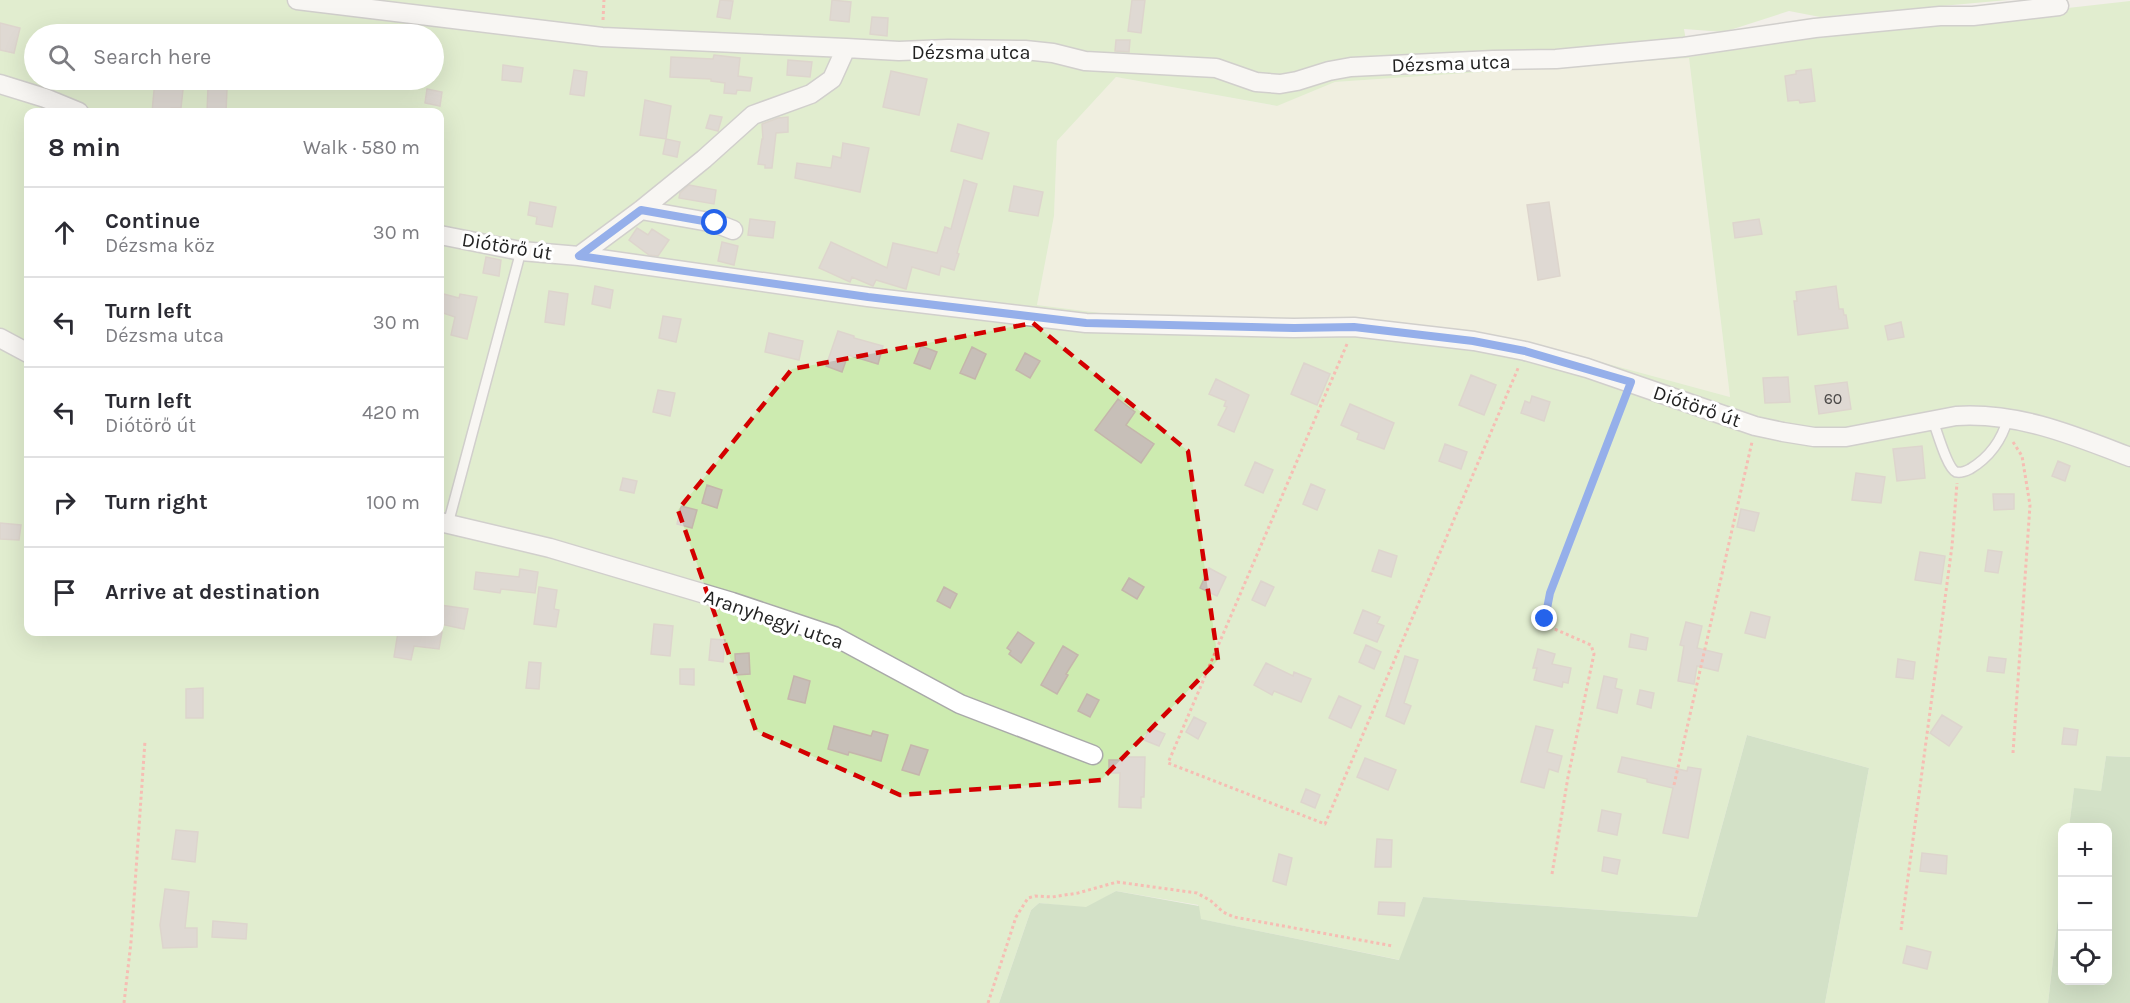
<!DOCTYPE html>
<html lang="en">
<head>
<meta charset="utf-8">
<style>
  :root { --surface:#fff; --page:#f2f2f3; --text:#2b2b33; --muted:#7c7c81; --line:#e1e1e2 }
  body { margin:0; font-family:Karla,sans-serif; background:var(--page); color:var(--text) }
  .controls { position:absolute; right:18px; bottom:18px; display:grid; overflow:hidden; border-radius:12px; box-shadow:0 6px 24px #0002 }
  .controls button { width:54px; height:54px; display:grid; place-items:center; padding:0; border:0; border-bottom:2px solid var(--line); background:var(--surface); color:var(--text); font:30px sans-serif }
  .stop { position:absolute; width:18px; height:18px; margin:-14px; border:4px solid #2563eb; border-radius:50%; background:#fff }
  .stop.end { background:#2563eb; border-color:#fff; box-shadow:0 2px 6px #0008 }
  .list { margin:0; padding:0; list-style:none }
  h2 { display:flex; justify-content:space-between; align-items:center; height:78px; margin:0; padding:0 24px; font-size:26px }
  h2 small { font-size:20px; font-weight:400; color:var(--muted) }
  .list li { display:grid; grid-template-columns:39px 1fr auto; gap:18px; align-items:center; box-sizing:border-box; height:90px; padding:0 24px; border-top:2px solid var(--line) }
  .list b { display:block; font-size:22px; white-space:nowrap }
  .list p { margin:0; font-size:20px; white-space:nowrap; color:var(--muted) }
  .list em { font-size:20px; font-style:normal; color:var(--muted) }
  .icon { flex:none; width:33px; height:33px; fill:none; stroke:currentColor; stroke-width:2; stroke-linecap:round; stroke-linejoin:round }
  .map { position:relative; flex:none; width:2130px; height:1003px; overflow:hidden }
  .search { position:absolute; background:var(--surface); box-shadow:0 6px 24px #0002; left:24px; top:24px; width:420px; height:66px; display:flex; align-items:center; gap:15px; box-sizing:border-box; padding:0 21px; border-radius:33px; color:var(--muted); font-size:22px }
  .panel { position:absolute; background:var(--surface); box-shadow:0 6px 24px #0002; left:24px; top:108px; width:420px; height:528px; border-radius:12px }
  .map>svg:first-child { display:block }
  .farmland { fill:#eef0d5 }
  .grass { fill:#cdebb0; fill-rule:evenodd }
  .forest { fill:#add19e }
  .building { fill:#c7bfb8; stroke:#c4b6ab; stroke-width:1.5 }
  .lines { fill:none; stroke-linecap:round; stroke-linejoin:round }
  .lane-casing { stroke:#a9a9a9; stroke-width:12 }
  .street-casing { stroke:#a9a9a9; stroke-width:21 }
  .path { stroke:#fa8072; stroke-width:3; stroke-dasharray:3 3; stroke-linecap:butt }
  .lane { stroke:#fff; stroke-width:9 }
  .street { stroke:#fff; stroke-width:18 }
  .route { stroke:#2563eb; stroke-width:8 }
  .marked { fill:none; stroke:#d40000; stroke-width:4.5; stroke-dasharray:12 8; stroke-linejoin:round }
  .labels { text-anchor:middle; stroke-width:6; stroke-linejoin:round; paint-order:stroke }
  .number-label { font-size:16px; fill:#4b4948 }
  .street-label { font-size:20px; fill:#222; stroke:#fff }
</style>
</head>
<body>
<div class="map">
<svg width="2130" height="1003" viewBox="0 0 2130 1003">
  <rect width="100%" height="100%" fill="#f2efe9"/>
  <path class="farmland" d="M1689 58 1730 397 1527 342 1188 324 1037 305 1054 216 1057 141 1116 77 1276 106 1335 82Z"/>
  <path class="grass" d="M0 0H2008L1820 17 1789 11 1724 32 1684 29 1689 57 1810 37 2130 1V757L2106 756 2101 792 2074 789 2069 827 2062 828V882L2048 1003H1825L1869 768 1747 735 1697 917 1423 897 1400 960 1200 919 1198 905 1116 891 1086 908 1039 903 1031 910 999 1003H0ZM34 34H434V80H34ZM1689 58 1730 397 1527 342 1478 333 1319 317 1188 324 1037 305 1054 216 1057 141 1116 77 1277 106 1335 82ZM28 112H440V632H28Z"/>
  <path class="forest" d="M1747 735 1869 768 1825 1003H999L1031 910 1039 903 1086 907 1116 891 1199 906 1201 919 1399 960 1423 897 1697 917Z
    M2106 756 2130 757V1003H2048L2062 882V980H2108V828L2069 827 2074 788 2101 791Z"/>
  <path class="building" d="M720 0 733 1 730 19 717 17Z
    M832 0 851 2 849 22 830 20Z
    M1132 0H1145L1141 33 1128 31Z
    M872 17 888 18 887 36 870 34Z
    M0 23 20 28 14 53 0 50Z
    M1116 40H1130L1129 52 1115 51Z
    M714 55 740 58 738 76 752 78 750 91 737 90 736 94 724 93 725 83 711 81V79L670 77 671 57 713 59Z
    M788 60 812 62 810 77 787 75Z
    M503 65 523 68 521 82 502 80Z
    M1811 69 1815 101 1800 103 1799 100 1788 101 1785 76 1796 74V71Z
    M574 70 587 72 584 96 570 94Z
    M891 71 927 79 919 115 883 107Z
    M155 80H184L181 108H171L170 112H152Z
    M208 87 227 89 226 112H207Z
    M427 89 442 92 440 106 425 103Z
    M645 100 671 106 666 139 640 135Z
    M710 115 722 117 718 131 706 128Z
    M788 117V132L776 133 772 168H765V165L758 164 762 139H763L762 124 778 118Z
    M958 124 989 133 982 159 951 151Z
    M666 139 680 142 677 157 663 154Z
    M843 143 869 148 860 192 795 178 797 163 831 168 833 156 841 158Z
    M964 180 977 184 957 253 959 254 954 270 941 266 939 275 912 267 906 289 876 280 873 286 852 277 850 282 819 268 831 242 887 268 893 243 937 253 945 227 951 229Z
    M689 185 716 190 714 204 679 198 680 193Z
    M1014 186 1043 192 1038 216 1009 211Z
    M530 202 556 207 552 227 536 224 537 217 528 215Z
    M1549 202 1560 276 1538 280 1527 205Z
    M750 219 775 222 773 238 748 235Z
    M1759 219 1762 234 1735 238 1733 223Z
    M637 228 648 235 652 229 669 240 658 256 649 255 629 240Z
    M722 242 738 246 734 265 718 261Z
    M486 257 501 260 499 276 483 273Z
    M595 286 613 290 610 308 592 304Z
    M1836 286 1839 309H1843L1844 315H1846L1848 328 1798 335 1794 301H1797L1796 292Z
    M549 291 568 294 564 325 545 322Z
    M440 293 459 298 460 294 477 297 467 339 451 335 455 317 440 312Z
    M663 316 681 319 676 342 659 338Z
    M1901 322 1904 337 1888 340 1885 326Z
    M838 331 854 336V338L883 346 878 364 848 355 842 372 826 366Z
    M769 333 803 341 799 360 765 352Z
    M921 346 937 352 930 369 914 363Z
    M972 347 986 354 975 379 960 373Z
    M1025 353 1040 361 1030 378 1016 370Z
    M1304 363 1330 374 1317 405 1291 394Z
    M1471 375 1496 385 1484 415 1459 405Z
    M1788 377 1790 402 1765 403 1763 378Z
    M1216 379 1249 395 1234 432 1218 425 1227 407 1224 406 1226 401 1209 394Z
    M1847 382 1851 409 1819 414 1815 386Z
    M658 390 675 393 670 416 653 412Z
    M1532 396 1550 402 1544 421 1521 413 1525 401 1530 403Z
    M1118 399 1135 412 1126 425 1154 444 1141 463 1095 430Z
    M1350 404 1394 423 1384 449 1357 439 1359 433 1341 425Z
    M1445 444 1467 452 1461 469 1439 461Z
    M1922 446 1925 478 1897 481 1893 449Z
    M2058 461 2070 466 2065 481 2052 476Z
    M1255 462 1273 470 1263 493 1245 485Z
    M1856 473 1885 477 1881 503 1852 500Z
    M623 478 637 481 634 493 620 490Z
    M1311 484 1325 490 1317 510 1303 504Z
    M707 485 722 490 717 508 702 503Z
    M1993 494H2014V509L1994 510Z
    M681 506 697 510 692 528 677 524Z
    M1741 509 1759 513 1754 531 1737 527Z
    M0 523 21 525 19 540 0 539Z
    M1379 550 1397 556 1391 577 1372 571Z
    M1988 550 2002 552 1998 573 1985 571Z
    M1920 552 1945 556 1941 584 1915 580Z
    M1209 568 1226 577 1217 596 1200 588Z
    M520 569 538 572 535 593 501 589 500 593 474 589 476 572 519 577Z
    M1129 578 1144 587 1137 599 1122 590Z
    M1261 581 1274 587 1265 606 1252 600Z
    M539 587 557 590 554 609 559 610 556 627 534 624Z
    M944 587 957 594 950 608 937 601Z
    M440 605 468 609 464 629 440 624Z
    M1363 610 1380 617 1377 623 1384 626 1377 642 1354 633Z
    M1751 612 1770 617 1765 638 1745 633Z
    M1686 622 1702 626 1697 648 1722 654 1718 671 1697 666 1694 684 1678 681 1684 646 1680 645Z
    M654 624 673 626 670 656 651 654Z
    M398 632H442L439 649 414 646 411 660 394 657Z
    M1018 632 1034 643 1021 663 1009 654 1011 651 1007 648Z
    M1631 634 1648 638 1646 650 1629 647Z
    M711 639 725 640 723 662 709 660Z
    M1366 645 1381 652 1374 669 1359 662Z
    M1063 646 1078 655 1066 674 1068 675 1057 694 1041 685Z
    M1538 649 1555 654 1552 664 1571 668 1568 683 1563 682 1562 687 1534 680 1537 668H1533Z
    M749 653 750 674 736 675 735 654Z
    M1405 656 1418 660 1404 703 1411 706 1404 724 1386 716Z
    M1989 657 2006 659 2004 673 1987 671Z
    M1898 659 1915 662 1913 679 1896 677Z
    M529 662 541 663 539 689 526 688Z
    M1266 663 1293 676 1294 672 1311 679 1301 702 1274 691 1272 695 1254 685Z
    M680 669H694V685L680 684Z
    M794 676 810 681 805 703 788 699Z
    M1604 676 1617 679 1615 688 1622 690 1617 713 1597 708Z
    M203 688V718H186V689Z
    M1640 690 1654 693 1651 708 1637 704Z
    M1087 694 1099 700 1090 717 1078 711Z
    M1339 696 1361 706 1351 728 1329 718Z
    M1942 715 1962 727 1949 746 1930 733Z
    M1194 717 1206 723 1198 739 1186 732Z
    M834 726 871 736 873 731 888 735 881 761 849 752 848 755 828 749Z
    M1536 726 1553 730 1547 752 1562 756 1558 772 1549 769 1544 788 1521 782Z
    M1150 728 1165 734 1159 746 1144 740Z
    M2064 728 2078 730 2076 745 2062 744Z
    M911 745 928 750 919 775 902 770Z
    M1122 757H1145L1144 797H1141V808L1119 807 1120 773H1109V760H1121Z
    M1622 757 1687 771 1688 767 1701 769 1688 838 1663 833 1673 788 1647 782V779L1618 772Z
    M1365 758 1396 770 1388 790 1357 777Z
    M1306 789 1320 795 1315 808 1301 802Z
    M1602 810 1621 814 1617 835 1598 831Z
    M176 830 198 832 195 862 172 859Z
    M1377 839 1392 840 1391 867H1375Z
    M1922 853 1947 856 1946 874 1920 871Z
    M1279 854 1292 858 1286 885 1273 881Z
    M1604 857 1620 860 1617 874 1602 871Z
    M165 889 189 892 185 928H197V947L163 948 160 925Z
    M1379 902 1405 903 1404 916 1378 914Z
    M213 921 247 924 246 939 212 937Z
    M1907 946 1931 952 1927 969 1903 963Z"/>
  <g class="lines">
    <g class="lane-casing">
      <path id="lane" d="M1933 421C1937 431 1947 468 1956 472 1960 473 1966 471 1970 469 1990 457 2002 440 2008 418
        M448 524 521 251"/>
    </g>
    <g class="street-casing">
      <path id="street" d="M297 0 602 37 846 48
        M0 84 45 98 79 112
        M641 210 715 223 733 230
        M440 235 521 251 579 256 868 297 1086 323 1294 328 1354 327 1474 341 1525 351 1587 368 1755 426 1783 432 1814 437H1846L1956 416C2018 412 2073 435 2130 457
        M579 256 641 210 704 159 753 115 811 94 832 79 846 48 899 51 948 49 1025 50 1053 53 1085 61 1216 68 1256 82 1280 84 1297 81 1329 71 1351 67 1493 60 1556 59 1684 47 1815 28 1940 16H1973L2059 6
        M0 338 28 353
        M440 522 550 548 732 602 834 636 960 704 1093 755"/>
    </g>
    <path class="path" d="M603 20 604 0
      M1347 344 1168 763 1325 824 1519 366
      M2013 442 2022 456 2030 505 2013 753
      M1674 785 1752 442
      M1552 874 1568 777 1594 654 1591 645 1550 627 1545 619 1550 593 1625 398
      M1901 930 1952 546 1957 483
      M124 1003 131 942 145 741
      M988 1003 1016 917 1028 898 1035 896 1052 897 1078 893 1117 882 1197 893 1211 901 1223 912 1234 917 1393 946"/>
    <use href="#lane" class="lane"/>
    <use href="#street" class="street"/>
  </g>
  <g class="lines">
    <path class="route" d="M715 223 641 210 579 256 868 297 1086 323 1294 328 1354 327 1473 341 1525 351 1631 382 1550 593 1545 619"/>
  </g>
  <path d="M0 0H2130V1003H0ZM1033 323 1188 451 1218 660 1101 780 900 795 756 731 678 510 792 369Z" fill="#f2efe9" fill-opacity=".55" fill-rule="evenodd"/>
  <path class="marked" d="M1033 323 1188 451 1218 660 1101 780 900 795 756 731 678 510 792 369Z"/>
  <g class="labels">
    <g class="number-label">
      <text x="1833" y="404">60</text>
    </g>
    <g class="street-label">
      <text x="971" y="59">Dézsma utca</text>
      <text transform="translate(1451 63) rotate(-2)" y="7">Dézsma utca</text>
      <text transform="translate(507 246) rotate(9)" y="7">Diótörő út</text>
      <text transform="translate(1697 406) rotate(19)" y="7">Diótörő út</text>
      <text transform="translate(774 619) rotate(19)" y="7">Aranyhegyi utca</text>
    </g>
  </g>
</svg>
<div class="controls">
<button>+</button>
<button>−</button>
<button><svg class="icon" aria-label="locate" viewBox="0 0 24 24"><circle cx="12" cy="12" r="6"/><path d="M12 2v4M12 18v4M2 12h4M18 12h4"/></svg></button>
</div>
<div class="stop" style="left:715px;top:223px"></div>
<div class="stop end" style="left:1545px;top:619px"></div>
<div class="search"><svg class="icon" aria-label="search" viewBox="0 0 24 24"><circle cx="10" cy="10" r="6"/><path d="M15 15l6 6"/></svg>Search here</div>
<section class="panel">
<h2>8 min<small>Walk · 580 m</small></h2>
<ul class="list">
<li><svg class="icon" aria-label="ahead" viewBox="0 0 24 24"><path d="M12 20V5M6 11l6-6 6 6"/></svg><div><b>Continue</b><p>Dézsma köz</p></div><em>30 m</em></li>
<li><svg class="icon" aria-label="left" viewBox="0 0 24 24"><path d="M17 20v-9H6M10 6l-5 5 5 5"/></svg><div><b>Turn left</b><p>Dézsma utca</p></div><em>30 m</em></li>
<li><svg class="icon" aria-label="left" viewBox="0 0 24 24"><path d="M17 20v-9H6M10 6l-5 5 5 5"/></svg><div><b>Turn left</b><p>Diótörő út</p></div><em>420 m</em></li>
<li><svg class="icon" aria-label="right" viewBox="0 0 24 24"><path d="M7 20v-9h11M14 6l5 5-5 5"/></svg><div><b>Turn right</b></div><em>100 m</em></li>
<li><svg class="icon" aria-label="arrive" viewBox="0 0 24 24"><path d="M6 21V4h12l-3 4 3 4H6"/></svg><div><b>Arrive at destination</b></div></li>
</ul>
</section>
</div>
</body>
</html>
